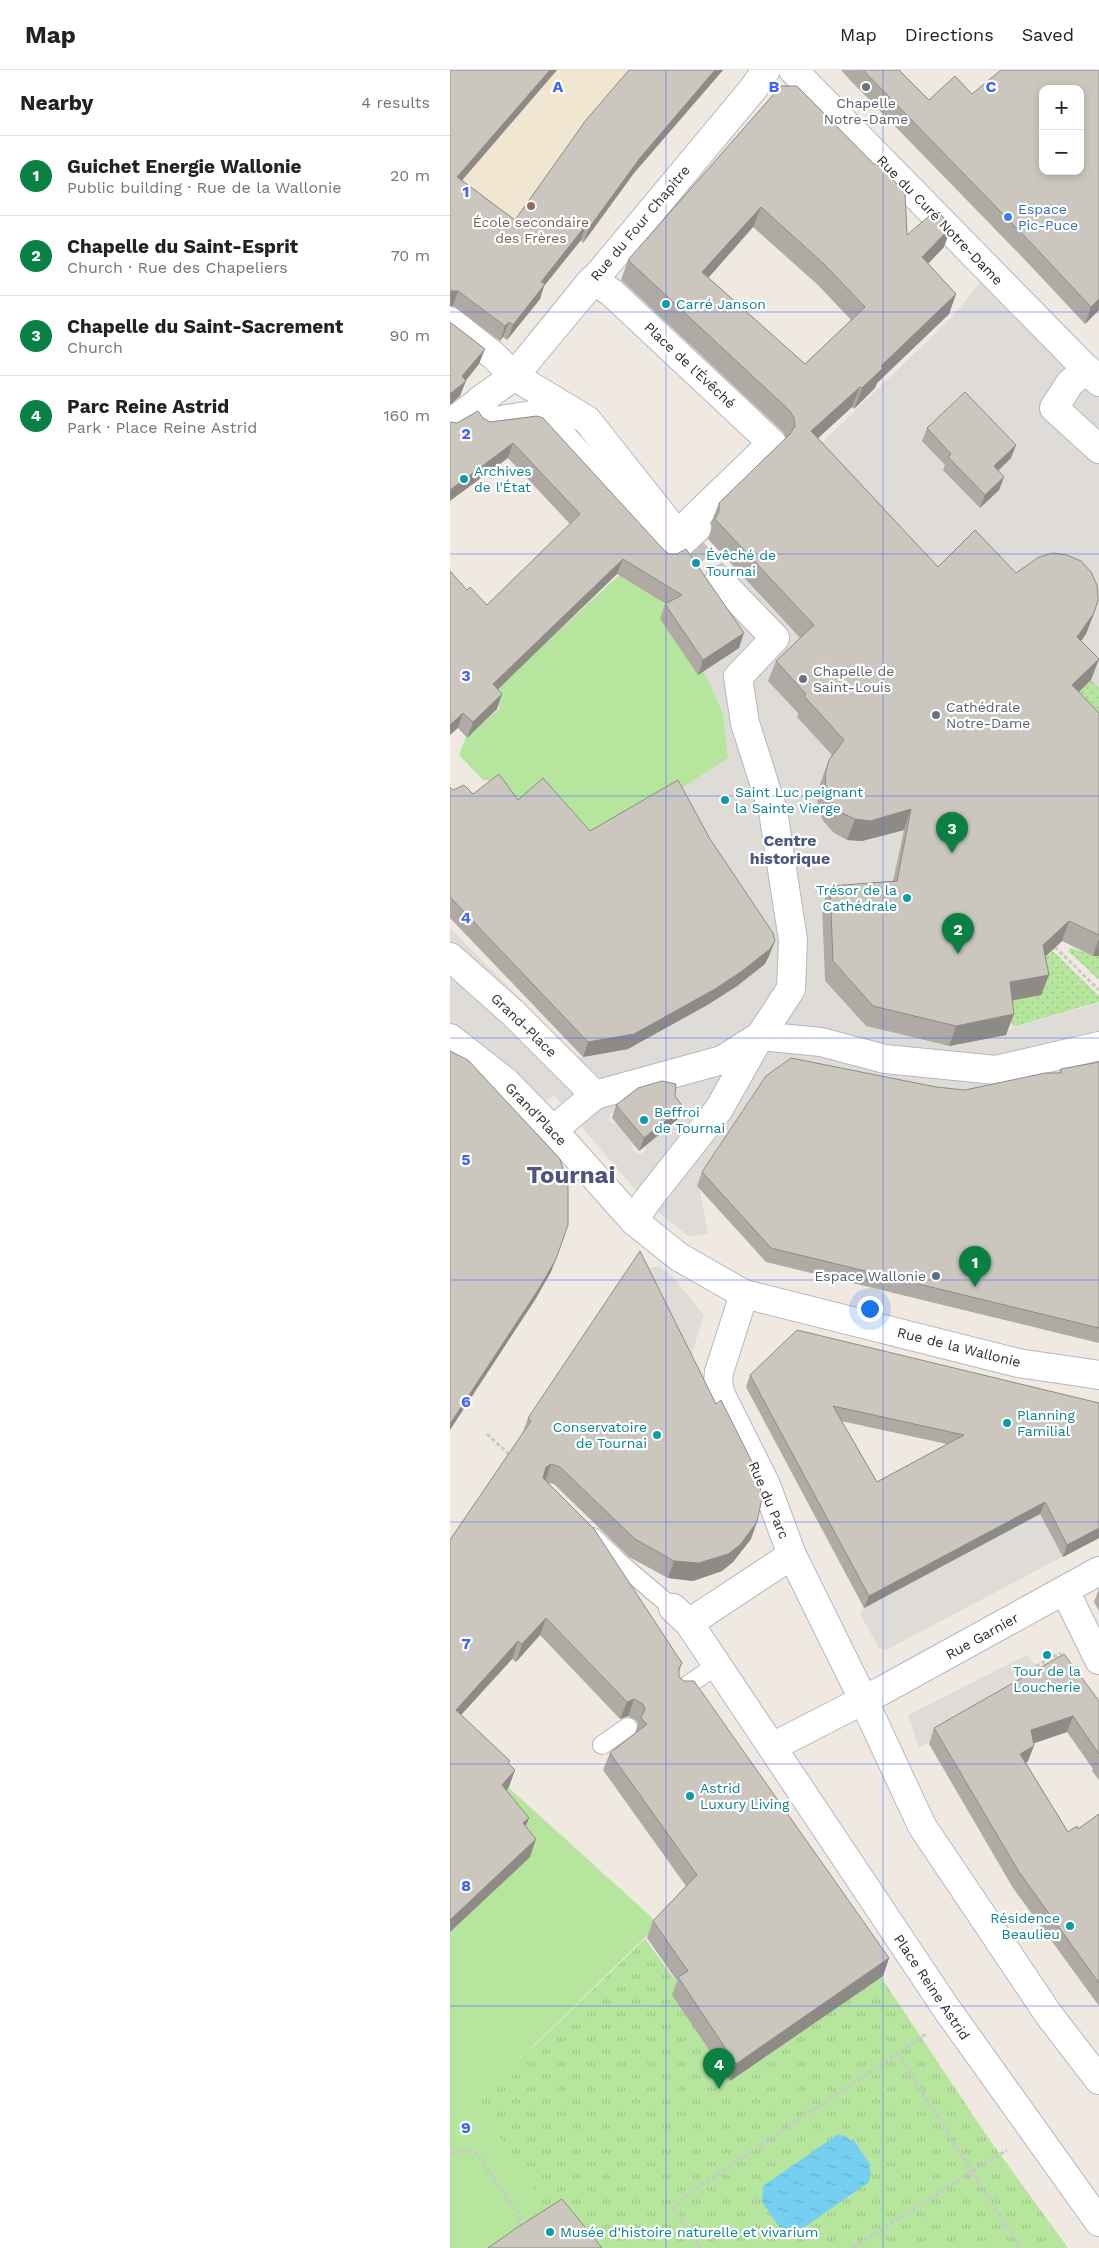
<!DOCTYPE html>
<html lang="en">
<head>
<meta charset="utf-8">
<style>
  :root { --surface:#fff; --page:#f6f6f6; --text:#222; --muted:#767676; --line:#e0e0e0; --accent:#0b8043 }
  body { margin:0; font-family:"Work Sans",sans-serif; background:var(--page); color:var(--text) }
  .controls { position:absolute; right:15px; top:15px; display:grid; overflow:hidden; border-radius:10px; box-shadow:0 2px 8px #0003 }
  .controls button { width:45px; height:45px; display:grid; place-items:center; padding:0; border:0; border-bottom:1px solid var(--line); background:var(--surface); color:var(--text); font:25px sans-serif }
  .you { position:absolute; left:419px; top:1238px; width:18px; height:18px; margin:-12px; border:4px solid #fff; border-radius:50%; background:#1a73e8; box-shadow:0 0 0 8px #1a73e833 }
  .badge { display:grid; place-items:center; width:32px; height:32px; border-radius:50%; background:var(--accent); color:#fff; font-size:16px; font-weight:700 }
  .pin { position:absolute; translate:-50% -41px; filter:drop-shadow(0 1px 2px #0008) }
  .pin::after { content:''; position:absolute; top:26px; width:18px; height:15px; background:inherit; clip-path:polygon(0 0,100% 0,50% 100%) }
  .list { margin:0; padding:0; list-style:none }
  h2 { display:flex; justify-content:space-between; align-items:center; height:65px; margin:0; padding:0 20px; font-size:21px }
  h2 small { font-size:16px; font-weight:400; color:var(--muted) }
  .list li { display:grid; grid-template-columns:32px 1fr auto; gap:15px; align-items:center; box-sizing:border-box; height:80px; padding:0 20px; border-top:1px solid var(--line) }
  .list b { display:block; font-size:19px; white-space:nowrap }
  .list p { margin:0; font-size:16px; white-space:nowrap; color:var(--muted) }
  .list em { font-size:16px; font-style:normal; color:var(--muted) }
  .map { position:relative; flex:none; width:649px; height:2178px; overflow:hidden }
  header { display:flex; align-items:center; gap:30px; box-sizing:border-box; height:70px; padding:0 25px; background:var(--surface); border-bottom:1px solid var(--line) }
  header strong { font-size:24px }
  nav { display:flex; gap:28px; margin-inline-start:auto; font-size:18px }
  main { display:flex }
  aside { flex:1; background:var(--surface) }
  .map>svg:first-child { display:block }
  .education { fill:#f0e6d1 }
  .grass { fill:url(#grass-dots) }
  .park { fill:url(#park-tufts) }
  .garden { fill:#b6e59e }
  .plaza { fill:#dfdcd8; fill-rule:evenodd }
  .water { fill:url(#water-ripples) }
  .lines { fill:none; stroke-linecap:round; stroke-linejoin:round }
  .pedestrian-tunnel { stroke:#c8c4bd; stroke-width:28; stroke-dasharray:28 14; stroke-linecap:butt }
  .service-casing { stroke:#b4b7c1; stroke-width:20 }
  .pedestrian-casing { stroke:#b4b7c1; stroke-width:30 }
  .minor-casing { stroke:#b4b7c1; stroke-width:30 }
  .tertiary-casing { stroke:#b4b7c1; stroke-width:30 }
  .path { stroke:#c9c9c9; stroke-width:3; stroke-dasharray:4 2.5; stroke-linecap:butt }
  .service { stroke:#fff; stroke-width:18 }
  .pedestrian { stroke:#fff; stroke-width:28 }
  .minor { stroke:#fff; stroke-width:28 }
  .tertiary { stroke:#fff; stroke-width:28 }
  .wall { fill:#afaba4; fill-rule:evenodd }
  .shaded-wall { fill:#8e8b86 }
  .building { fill:#cbc7bf; stroke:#8e8b86; fill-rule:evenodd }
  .grid { fill:none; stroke:#4264fb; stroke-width:1; stroke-opacity:0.55 }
  .worship-dot { fill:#6b7280; stroke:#fff; stroke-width:2 }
  .education-dot { fill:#8d6e63; stroke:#fff; stroke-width:2 }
  .shop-dot { fill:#3f7fe0; stroke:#fff; stroke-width:2 }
  .culture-dot { fill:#0f9aa8; stroke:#fff; stroke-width:2 }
  .service-dot { fill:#5c6f8a; stroke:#fff; stroke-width:2 }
  .labels { text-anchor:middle; stroke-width:4.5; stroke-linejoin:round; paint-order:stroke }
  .worship-label { font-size:14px; fill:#5b616d; stroke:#fff; text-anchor:start }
  .shop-label { font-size:14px; fill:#366cbe; stroke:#fff; text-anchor:start }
  .street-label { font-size:14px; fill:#2e2e2e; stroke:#fff }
  .education-label { font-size:14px; fill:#785e54; stroke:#fff }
  .culture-label { font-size:14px; fill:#0d838f; stroke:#fff; text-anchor:start }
  .service-label { font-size:14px; fill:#4e5e75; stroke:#fff; text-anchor:end }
  .quarter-label { font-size:16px; font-weight:bold; fill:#4d5680; stroke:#fff }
  .town-label { font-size:24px; font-weight:bold; fill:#4d5680; stroke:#fff }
  .grid-label { font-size:16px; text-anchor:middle; font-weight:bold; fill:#4264fb; stroke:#fff; stroke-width:4.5; stroke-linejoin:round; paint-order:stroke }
</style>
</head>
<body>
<header>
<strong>Map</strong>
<nav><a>Map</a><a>Directions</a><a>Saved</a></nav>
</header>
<main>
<aside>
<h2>Nearby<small>4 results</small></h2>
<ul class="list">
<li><span class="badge">1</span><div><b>Guichet Energie Wallonie</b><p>Public building · Rue de la Wallonie</p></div><em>20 m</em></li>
<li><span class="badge">2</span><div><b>Chapelle du Saint-Esprit</b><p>Church · Rue des Chapeliers</p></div><em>70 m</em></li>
<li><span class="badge">3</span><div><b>Chapelle du Saint-Sacrement</b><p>Church</p></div><em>90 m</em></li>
<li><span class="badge">4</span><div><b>Parc Reine Astrid</b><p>Park · Place Reine Astrid</p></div><em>160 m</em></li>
</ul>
</aside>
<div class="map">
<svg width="649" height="2178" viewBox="0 0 649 2178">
  <defs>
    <pattern id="grass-dots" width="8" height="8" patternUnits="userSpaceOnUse" patternTransform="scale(1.25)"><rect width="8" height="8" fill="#b6e59e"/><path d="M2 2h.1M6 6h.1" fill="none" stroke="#9dc588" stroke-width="1.8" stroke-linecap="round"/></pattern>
    <pattern id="park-tufts" width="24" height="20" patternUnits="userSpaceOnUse" patternTransform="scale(1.25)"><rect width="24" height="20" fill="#b6e59e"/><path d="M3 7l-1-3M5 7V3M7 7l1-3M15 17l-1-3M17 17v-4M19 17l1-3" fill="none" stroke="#9dc588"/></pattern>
    <pattern id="water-ripples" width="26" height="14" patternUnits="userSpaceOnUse" patternTransform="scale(1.25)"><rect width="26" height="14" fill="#75cff0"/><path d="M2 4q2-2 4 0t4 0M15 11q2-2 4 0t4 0" fill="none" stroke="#66b2ce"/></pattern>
  </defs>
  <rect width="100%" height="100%" fill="#efe9e1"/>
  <path class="education" d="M0 0H244L260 14 185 103 135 173 131 170 87 227 0 219Z"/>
  <path class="grass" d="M641 610 649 618V670L615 635Z
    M621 878 638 883 649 878V910L618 881Z
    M603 881 649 926V932L563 957 556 932 591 925 585 896Z"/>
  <path class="park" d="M195 1869 231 1918 224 1924 281 2010 431 1907 539 2069 618 2178H130L94 2136 23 2027 83 1977Z"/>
  <path class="garden" d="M187 504 221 542 217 546 254 601 274 644 278 688 223 724 134 776 63 744 38 710H33L9 685 15 669 50 638 40 625 169 505 179 511Z
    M57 1716 209 1854 79 1980 24 2027 103 2149 58 2178H0V1861L46 1733Z"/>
  <path class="plaza" d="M532 210 649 328V618L617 585 628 576 636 564 640 550 481 517 358 386 503 246Z
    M283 497 356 575 347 647 389 692 371 711 367 725 368 739 384 763 397 770 412 771 426 767 445 752 454 761 431 870 372 837 375 912 416 956 497 976 550 966 562 958 649 933V1005L268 1086 248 1111 258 1164 238 1166 196 1132 104 1025 95 1033 15 962 0 953V858L129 988 187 975 269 927 317 893 318 883 223 724 278 688 273 644 254 601 291 576 256 522ZM164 1042 228 1049 227 1055 223 1058H218L196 1075 195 1081 191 1084 186 1083 182 1079 183 1074 168 1055 159 1051 160 1045Z
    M209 1196 223 1207 254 1245 241 1286 191 1206 200 1198Z
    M591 1443 614 1486 436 1580 429 1578 410 1544 414 1538Z
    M577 1585 595 1606 469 1678 458 1645Z"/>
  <path class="water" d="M387 2065 396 2066 401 2071 403 2069 421 2096 419 2097 421 2103 419 2112 346 2163 345 2161H336L332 2157 330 2158 312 2132 313 2116Z"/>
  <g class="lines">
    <path class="pedestrian-tunnel" d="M233 471 269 510"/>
    <g class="service-casing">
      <path id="service" d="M143 1467 171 1494 223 1538
        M232 1619 267 1595
        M152 1675 178 1657"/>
    </g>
    <g class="pedestrian-casing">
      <path id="pedestrian" d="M142 210 161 222 322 373 241 451 247 458 219 484 96 349 82 345 38 352 29 331 64 306Z
        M637 299 620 313 604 338 649 379
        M64 306 137 350 233 471
        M0 887 63 943 145 1025
        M103 1060 145 1025 272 990 310 966 371 972 435 989 546 1000 649 976
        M184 1151 196 1132 269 1039 310 966 341 919 343 870 323 741 295 653 288 607 325 568 269 510"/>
    </g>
    <g class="minor-casing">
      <path id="minor" d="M343 0 649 312
        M0 251 44 286 64 306
        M0 353 64 306 303 19 316 0
        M294 1224 269 1302 268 1313 271 1325 316 1415 342 1485 413 1629 472 1756 599 1945 649 2010
        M615 1521 649 1590
        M223 1538 239 1553 496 1938 649 2152
        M239 1553 342 1485
        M322 1677 433 1620 649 1501"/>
    </g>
    <g class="tertiary-casing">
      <path id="tertiary" d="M0 968 56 1012 103 1060 184 1151 229 1187 294 1224 568 1293 649 1305"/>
    </g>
    <path class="path" d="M605 877 649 920
      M37 1364 61 1386
      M586 1596 611 1583
      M448 1984 570 2178
      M0 2084 8 2081 25 2082 72 2149 61 2164
      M250 2178 223 2137 246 2119 476 1964
      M402 2178 557 2080"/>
    <use href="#service" class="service"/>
    <use href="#pedestrian" class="pedestrian"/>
    <use href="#minor" class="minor"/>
    <use href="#tertiary" class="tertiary"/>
  </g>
  <path class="wall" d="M0 0H107L12 110 65 150 179 0H273L184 103 133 173 131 170 94 216 90 229 57 270 53 267 50 271 3 236Z
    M391 0H449L479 30 522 24 649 0V240L635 254 576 191 399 9Z
    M331 16 457 165 494 177 478 194 506 224 499 244 427 313 425 318 404 339 402 337 368 368 488 497 566 503 644 543 636 564 631 571 641 610 629 622 649 643V886H643L612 871 595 887 599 905 591 925 562 931 556 965 499 976 416 956 375 911 372 836 380 816 443 811 454 760 412 771 397 770 384 763 374 752 368 739 367 725 371 711 379 690 382 685 347 647 348 643 318 611 326 591 350 568 258 469 262 458 261 453 269 433 336 368 333 362 171 210 178 190ZM303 157 368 215 401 250 355 294 258 208Z
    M87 346 289 578 248 605 210 549 215 534H216L167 504 48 619 47 639 17 668 8 658 17 520 37 535 120 454 58 388 7 353 33 348 40 352Z
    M477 358 561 388 548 401 554 407 549 420 530 438 493 400 495 395 472 371Z
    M0 717 3 720 23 724 68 730 140 761 319 886 315 894 287 916 259 934 178 979 133 987 0 848Z
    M649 992V1273L316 1192 247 1116 252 1102 486 1017 515 1020 609 1003 611 999Z
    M166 1035 228 1049 189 1081 162 1048Z
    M300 1305 649 1333V1468L613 1487 590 1444 414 1538 296 1317ZM391 1351 497 1374 427 1412Z
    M78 1348 301 1469 283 1492 272 1501 243 1511 218 1508 179 1487 104 1414 98 1413 232 1593 229 1602V1607L439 1888 433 1906 280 2011 222 1925 227 1911 197 1868 203 1851 236 1816 153 1700 160 1683 185 1663 188 1655 187 1651 178 1646 170 1649 90 1565 66 1592 62 1589 11 1645 60 1691 59 1693V1717L56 1720 79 1748 75 1756 80 1787 0 1862V1470L72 1365Z
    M649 1519V1541L644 1532Z
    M649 1631V1710L642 1701 643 1699 617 1662 584 1673 578 1691 576 1693 618 1762 628 1759 649 1744V1936L563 1818 479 1674 484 1658Z"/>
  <path class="shaded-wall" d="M100 0H107L2 122 7 107Z
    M265 0H273L184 103 133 173 139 158 190 88Z
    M311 137 303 157 245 223 252 202Z
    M136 155 131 170 94 216 90 229 57 270 63 255 91 212Z
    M502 156 494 177 464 208 472 187Z
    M0 221H8L3 236H0Z
    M506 224 499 244 427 313 425 318 404 339 412 318 431 296Z
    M649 229V240L635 254 641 237Z
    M59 252 53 267 50 271 55 256Z
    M35 279 29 294 14 313 16 311 10 326 0 335V324L12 306Z
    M410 317 402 337 354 381 361 361Z
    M63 373 58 388 0 431V420Z
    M566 375 561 388 539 409 544 396Z
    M554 407 549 420 530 438 535 425Z
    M173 489 167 504 38 629 43 614Z
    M644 543 636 564 620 587 627 567Z
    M294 563 289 578 248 605 253 590Z
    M649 589 641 610 615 635 622 615Z
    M52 624 47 639 17 668 23 652Z
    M13 643 8 658 0 665V655Z
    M461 739 454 760 412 771 397 770 405 749Z
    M619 851 612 871 585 896 593 875Z
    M649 868V886H643Z
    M325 871 319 886 315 894 287 916 259 934 178 979 133 987 138 972Z
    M599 905 591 925 552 932 560 912Z
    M564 944 556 965 499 976 506 956Z
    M233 1037 228 1049 189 1081 194 1068Z
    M106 1189 101 1202 85 1230 0 1360V1354Z
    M101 1394 95 1412 90 1414 96 1397Z
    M595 1432 590 1444 414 1538 419 1526Z
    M307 1452 301 1469 283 1492 272 1501 243 1511 218 1508 224 1491Z
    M649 1458V1468L613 1487 617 1475Z
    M96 1548 90 1565 66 1592 72 1574Z
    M68 1571 62 1589 0 1657 6 1640Z
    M184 1629 178 1646 170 1649 177 1632Z
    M623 1646 617 1662 576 1676 581 1660Z
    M584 1676 578 1691 565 1700 570 1684Z
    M65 1700 59 1717 46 1732 52 1715Z
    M79 1748 72 1765 73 1753Z
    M86 1769 80 1787 0 1862V1850Z
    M439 1888 433 1906 280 2011 286 1994Z"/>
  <path class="building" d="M0 0H100L7 107 65 150 136 50 179 0H265L190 88 139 158 136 155 91 212 95 214 63 255 59 252 55 256 8 221H0Z
    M413 0H449L479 30 505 6 522 24 551 0H649V229L641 237 582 174ZM593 19H630V101H593Z
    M331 16H347L424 94 428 95 455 122 457 165 486 140 502 156 472 187 506 224 431 296 433 298 412 318 410 317 361 361 488 497 525 460 566 503 589 487 603 483 617 485 631 491 641 502 647 515 648 530 644 543 627 567 649 589 622 615 649 643V865L619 851 593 875 599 905 560 912 564 944 506 956 423 936 383 891 380 816 447 811 461 739 420 751 405 749 392 743 382 732 376 719 375 705 379 690 394 670 354 626 356 624 326 591 364 555 265 449 269 442V433L340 364 345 356 344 348 340 341 178 190ZM311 137 375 195 415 237 355 294 252 202Z
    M0 252 35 279 12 306 16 311 0 324Z
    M515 322 566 375 544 396 554 407 535 425 498 387 501 384 477 358Z
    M28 341 33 348 40 352 87 346 93 348 213 479 219 484H227L236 479 294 563 253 590 215 534 232 525 173 489 43 614 52 624 23 652 13 643 0 655V501L17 520 20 517 37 535 130 444 63 373 0 420V352L7 353Z
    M49 704 68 730 93 708 140 761 228 710 260 769 323 863 325 871 320 879 292 901 265 919 184 964 138 972 0 827V717L3 720 14 715 23 724Z
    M0 981 18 990 110 1089 118 1115V1155L106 1189 90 1217 0 1354Z
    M341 988 486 1017 515 1020 595 1003H611V999L649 992V1258L321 1178 252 1102 316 1006Z
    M212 1011 226 1014 225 1026 233 1037 194 1068 166 1035 188 1018Z
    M190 1181 266 1334 271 1330 308 1404 312 1428 307 1452 290 1475 278 1484 249 1493 224 1491 185 1469 110 1397 101 1394 96 1397 93 1408 144 1459 232 1593 229 1598V1607L234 1611H244L439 1888 286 1994 228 1907 238 1901 203 1851 247 1805 160 1683 197 1654 191 1648 195 1639 193 1634 184 1629 177 1632 96 1548 72 1574 68 1571 6 1640 60 1691 58 1693 65 1700 52 1715 79 1748 73 1753 86 1769 0 1850V1470L81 1351 78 1348Z
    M347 1260 649 1333V1458L617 1475 595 1432 419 1526 300 1305ZM383 1336 514 1365 427 1412Z
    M614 1584 649 1631V1684L623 1646 581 1660 584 1676 570 1684 618 1762 627 1756 628 1759 649 1744V1913L569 1802 484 1658Z
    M112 2129 152 2178H38L68 2157Z"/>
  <path class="grid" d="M216 0V2178M433 0V2178M0 242H649M0 484H649M0 726H649M0 968H649M0 1210H649M0 1452H649M0 1694H649M0 1936H649"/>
  <g class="worship-dot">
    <circle cx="416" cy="17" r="5"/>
    <circle cx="353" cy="609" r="5"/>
    <circle cx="486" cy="645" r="5"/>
  </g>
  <circle class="education-dot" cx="81" cy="136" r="5"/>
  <circle class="shop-dot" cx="558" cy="147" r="5"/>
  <g class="culture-dot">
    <circle cx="216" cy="234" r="5"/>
    <circle cx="14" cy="409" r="5"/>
    <circle cx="246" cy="493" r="5"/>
    <circle cx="275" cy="730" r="5"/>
    <circle cx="457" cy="828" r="5"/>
    <circle cx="194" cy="1050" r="5"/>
    <circle cx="557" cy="1353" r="5"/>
    <circle cx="207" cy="1365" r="5"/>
    <circle cx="597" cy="1585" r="5"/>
    <circle cx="240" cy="1726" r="5"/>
    <circle cx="620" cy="1856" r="5"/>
    <circle cx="100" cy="2162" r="5"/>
  </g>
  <circle class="service-dot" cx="486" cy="1206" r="5"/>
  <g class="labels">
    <g class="worship-label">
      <text x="416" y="38" text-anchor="middle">Chapelle<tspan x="416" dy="16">Notre-Dame</tspan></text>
      <text x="363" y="606">Chapelle de<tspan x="363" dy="16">Saint-Louis</tspan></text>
      <text x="496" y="642">Cathédrale<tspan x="496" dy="16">Notre-Dame</tspan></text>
    </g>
    <g class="shop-label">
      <text x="568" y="144">Espace<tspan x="568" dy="16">Pic-Puce</tspan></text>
    </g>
    <g class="street-label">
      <text transform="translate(490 150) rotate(46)" y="5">Rue du Curé Notre-Dame</text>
      <text transform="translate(190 153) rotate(-50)" y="5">Rue du Four Chapitre</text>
      <text transform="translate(240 295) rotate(43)" y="5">Place de l'Évêché</text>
      <text transform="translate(74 955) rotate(44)" y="5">Grand-Place</text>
      <text transform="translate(86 1044) rotate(46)" y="5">Grand'Place</text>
      <text transform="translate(509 1277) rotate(14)" y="5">Rue de la Wallonie</text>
      <text transform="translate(319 1430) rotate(67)" y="5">Rue du Parc</text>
      <text transform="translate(532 1566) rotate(-29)" y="5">Rue Garnier</text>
      <text transform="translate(482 1917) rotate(56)" y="5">Place Reine Astrid</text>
    </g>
    <g class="education-label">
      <text x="81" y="157">École secondaire<tspan x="81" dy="16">des Frères</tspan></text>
    </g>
    <g class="culture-label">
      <text x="226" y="239">Carré Janson</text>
      <text x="24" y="406">Archives<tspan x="24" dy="16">de l'État</tspan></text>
      <text x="256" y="490">Évêché de<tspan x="256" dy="16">Tournai</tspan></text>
      <text x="285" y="727">Saint Luc peignant<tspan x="285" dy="16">la Sainte Vierge</tspan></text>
      <text x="447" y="825" text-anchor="end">Trésor de la<tspan x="447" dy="16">Cathédrale</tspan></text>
      <text x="204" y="1047">Beffroi<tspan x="204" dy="16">de Tournai</tspan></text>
      <text x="567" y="1350">Planning<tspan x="567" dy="16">Familial</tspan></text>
      <text x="197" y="1362" text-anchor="end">Conservatoire<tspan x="197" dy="16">de Tournai</tspan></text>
      <text x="597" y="1606" text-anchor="middle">Tour de la<tspan x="597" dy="16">Loucherie</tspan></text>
      <text x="250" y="1723">Astrid<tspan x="250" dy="16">Luxury Living</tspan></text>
      <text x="610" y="1853" text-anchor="end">Résidence<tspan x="610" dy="16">Beaulieu</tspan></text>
      <text x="110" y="2167">Musée d'histoire naturelle et vivarium</text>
    </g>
    <g class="service-label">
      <text x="476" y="1211">Espace Wallonie</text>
    </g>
    <g class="quarter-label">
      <text x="340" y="776">Centre<tspan x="340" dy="18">historique</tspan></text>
    </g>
    <g class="town-label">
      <text x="121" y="1113">Tournai</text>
    </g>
  </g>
  <g class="grid-label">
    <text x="108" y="22">A</text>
    <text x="324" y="22">B</text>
    <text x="541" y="22">C</text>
    <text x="16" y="127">1</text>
    <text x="16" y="369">2</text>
    <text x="16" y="611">3</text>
    <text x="16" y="853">4</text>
    <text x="16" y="1095">5</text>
    <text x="16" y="1337">6</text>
    <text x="16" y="1579">7</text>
    <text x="16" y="1821">8</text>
    <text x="16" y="2063">9</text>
  </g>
</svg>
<div class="controls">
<button>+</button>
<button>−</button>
</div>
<div class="you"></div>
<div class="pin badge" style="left:525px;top:1217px">1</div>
<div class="pin badge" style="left:508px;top:884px">2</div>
<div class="pin badge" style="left:502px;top:783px">3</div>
<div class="pin badge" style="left:269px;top:2019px">4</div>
</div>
</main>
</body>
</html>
